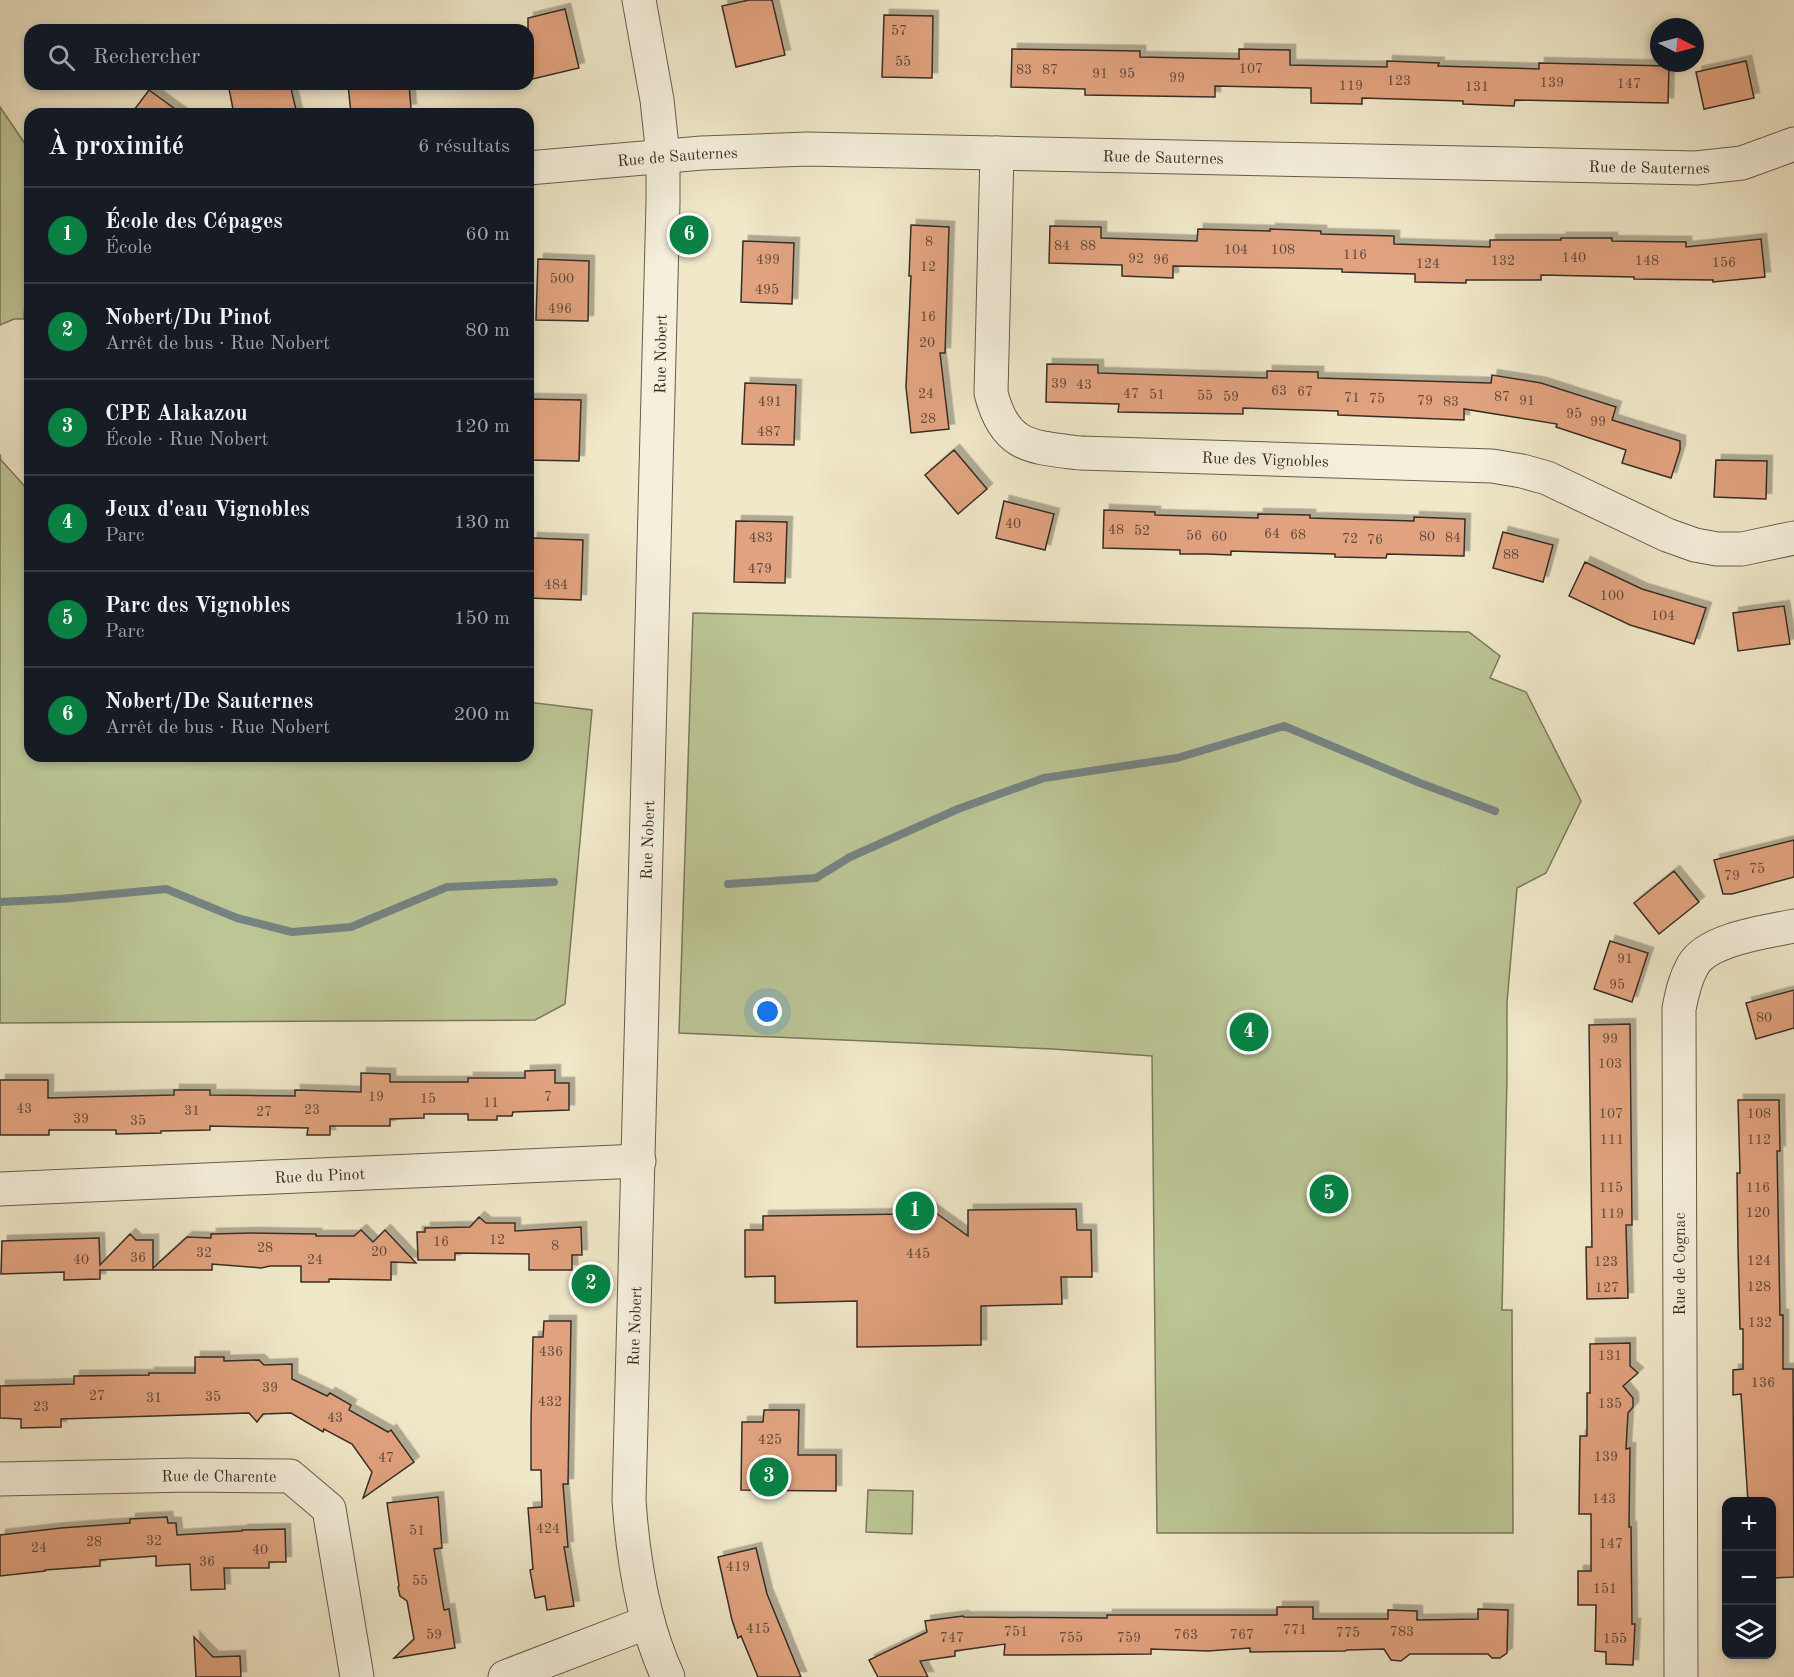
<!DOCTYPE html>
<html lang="fr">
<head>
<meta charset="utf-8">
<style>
  :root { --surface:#171b24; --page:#242831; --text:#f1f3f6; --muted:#9ea1a6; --line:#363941; --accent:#0b8043 }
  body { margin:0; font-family:"Old Standard TT",serif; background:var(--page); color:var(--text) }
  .controls { position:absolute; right:18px; bottom:18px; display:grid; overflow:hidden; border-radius:12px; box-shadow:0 3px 9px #0003 }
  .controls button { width:54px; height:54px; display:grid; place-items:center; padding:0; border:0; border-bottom:2px solid var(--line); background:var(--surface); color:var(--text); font:30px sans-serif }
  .compass { position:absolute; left:1650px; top:18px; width:54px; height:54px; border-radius:50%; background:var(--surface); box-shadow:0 3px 9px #0003; rotate:96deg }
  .you { position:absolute; left:768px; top:1012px; width:21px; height:21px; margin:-15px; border:4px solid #fff; border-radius:50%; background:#1a73e8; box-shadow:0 0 0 9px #1a73e833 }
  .badge { display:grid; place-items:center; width:39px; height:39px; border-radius:50%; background:var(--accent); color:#fff; font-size:20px; font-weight:700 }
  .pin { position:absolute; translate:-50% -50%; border:3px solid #fff; box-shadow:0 2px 6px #0006 }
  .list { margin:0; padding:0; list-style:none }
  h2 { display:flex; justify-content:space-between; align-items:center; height:78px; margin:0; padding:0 24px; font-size:26px }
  h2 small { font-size:20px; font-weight:400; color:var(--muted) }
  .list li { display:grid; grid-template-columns:39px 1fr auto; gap:18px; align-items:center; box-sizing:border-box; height:96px; padding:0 24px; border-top:2px solid var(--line) }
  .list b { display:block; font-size:22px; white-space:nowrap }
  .list p { margin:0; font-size:20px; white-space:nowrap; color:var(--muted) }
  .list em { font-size:20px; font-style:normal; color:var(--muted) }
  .icon { flex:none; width:33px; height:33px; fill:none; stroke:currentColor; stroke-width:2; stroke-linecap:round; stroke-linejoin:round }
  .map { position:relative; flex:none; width:1794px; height:1677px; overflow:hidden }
  .search { position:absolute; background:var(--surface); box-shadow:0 3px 9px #0003; left:24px; top:24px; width:510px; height:66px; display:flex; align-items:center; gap:15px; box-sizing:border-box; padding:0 21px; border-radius:18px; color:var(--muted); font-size:22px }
  .panel { position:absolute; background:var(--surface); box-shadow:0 3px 9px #0003; left:24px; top:108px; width:510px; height:654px; border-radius:18px }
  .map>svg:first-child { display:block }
  .green { fill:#bcc595; stroke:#7a795e; stroke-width:1.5 }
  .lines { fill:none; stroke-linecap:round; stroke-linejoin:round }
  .stream { stroke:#768383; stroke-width:8 }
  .building { fill:#e1a37f; stroke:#392d27; stroke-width:1.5; filter:url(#shadow) }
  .minor-casing { stroke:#675c50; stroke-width:35 }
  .minor { stroke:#f5f0dc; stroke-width:33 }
  .labels { text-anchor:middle; stroke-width:4.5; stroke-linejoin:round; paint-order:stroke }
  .number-label { font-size:14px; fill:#634a3d }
  .street-label { font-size:16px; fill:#392d27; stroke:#f5f0dc }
</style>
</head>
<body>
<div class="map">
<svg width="1794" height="1677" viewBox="0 0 1794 1677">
  <defs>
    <filter id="shadow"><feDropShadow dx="5.5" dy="-5.5" stdDeviation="0" flood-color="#0004"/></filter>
  </defs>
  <rect width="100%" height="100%" fill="#f0e8c9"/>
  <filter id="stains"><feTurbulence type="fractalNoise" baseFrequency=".00333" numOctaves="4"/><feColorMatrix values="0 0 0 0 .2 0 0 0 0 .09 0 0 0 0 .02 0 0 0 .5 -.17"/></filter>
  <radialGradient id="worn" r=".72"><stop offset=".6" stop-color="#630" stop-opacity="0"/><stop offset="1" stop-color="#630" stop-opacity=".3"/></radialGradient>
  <path class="green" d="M0 107 30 151V206L24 319H14L0 325Z
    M0 454 1 460 30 492V756H528V702L592 710 565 1004 535 1020 0 1023Z
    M693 613 1469 632 1500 656 1490 678 1526 692 1581 801 1546 873 1517 888 1507 1002V1078L1502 1310H1512L1513 1533H1157L1152 1056 1053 1049 679 1033Z
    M868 1490 913 1491 912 1534 866 1532Z"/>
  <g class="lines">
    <path class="stream" d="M728 884 816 878 850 857 958 809 1044 778 1177 758 1284 726 1420 783 1495 811
      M0 902 60 899 166 889 237 918 292 932 351 927 447 887 554 882"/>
  </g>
  <path class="building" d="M749 0H772L785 55 736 67 722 6Z
    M565 9 579 68 528 80V18Z
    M884 15 933 16 932 78 882 77Z
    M1012 49 1140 51V57L1239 59V49L1290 50V65L1387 67V61L1439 63 1438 66 1539 69V63L1669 66 1668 103 1515 100 1514 106 1463 104V101L1362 98V104L1311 103V88L1215 86V97L1085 95V89L1011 87Z
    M1746 61 1754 98 1704 109 1696 72Z
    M228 84H290L297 114H234Z
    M348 84H409L411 109 351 114Z
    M149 90 182 114H131Z
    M911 225 949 227 945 353H940L949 429 911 433 906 387 911 276H909Z
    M1050 226 1101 227V238L1197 241 1198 229 1270 231V229L1321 231V234L1394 236V244L1490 247V240H1561V238H1612V241L1686 242V247L1761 239 1765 277 1713 282V280L1634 279V277L1541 275V280H1466V283L1415 282V274L1342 272V269L1173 266V278L1122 276V265L1049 263Z
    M743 241 794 243 792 304 741 302Z
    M538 259 589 261 588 321 536 320Z
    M1047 364 1098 365V373L1267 378V371L1318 372V378L1491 383 1492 375 1541 383 1616 407 1612 420 1680 441V450L1671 478 1622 463 1626 450 1556 427 1557 424 1464 409V420L1338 415V411L1243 408V414L1118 412 1119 404 1046 402Z
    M745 383 796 385 794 445 742 444Z
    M529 399 581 400 579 461 528 460Z
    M954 450 987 489 958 514 925 475Z
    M1716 460 1767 461 1766 499 1714 497Z
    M1004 501 1054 514 1045 550 996 538Z
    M1104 510 1155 512V515L1258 518V514L1310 515V518L1414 521V517L1465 519 1464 556 1387 554 1386 558 1335 557V554L1231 551V555L1206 554H1180V550L1103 548Z
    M736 521 787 522 785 583 734 582Z
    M1503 532 1553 545 1543 582 1493 568Z
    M532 538 583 540 581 600 529 598Z
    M1585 562 1642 589 1706 608 1694 644 1630 625 1569 596Z
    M1784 606 1790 644 1738 651 1733 613Z
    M1794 840V877L1732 894H1723L1714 860Z
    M1674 871 1699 902 1659 934 1634 903Z
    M1610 941 1648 953 1632 1002 1594 989Z
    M1794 990V1028L1756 1039 1746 1003Z
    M1630 1024 1632 1225H1626L1628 1298 1587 1299 1586 1247H1592L1589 1025Z
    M555 1070V1083H569V1110L513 1112 512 1116H497V1120H468V1114H424V1118L390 1119V1126H330V1135H307L308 1128 210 1126V1130L161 1131V1133L116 1134V1130H49V1135H0V1080H48V1098L174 1095V1090H210V1095L295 1096V1090L361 1092V1073L390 1074V1082H468V1078H525V1071Z
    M1738 1100H1779L1780 1151H1777L1780 1315H1783V1369H1793L1794 1577 1772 1578V1502H1748L1741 1394 1733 1395V1370L1743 1369V1329H1740L1738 1248 1737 1173H1740Z
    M918 1200 968 1236V1210L1076 1209 1077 1230H1091L1092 1277H1061L1062 1304 981 1306V1345L857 1347V1301L775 1303V1276L745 1277V1230H763V1216L906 1214Z
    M479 1217 486 1223H515V1231L581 1227 582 1255H572V1270H529V1254L455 1253V1260H418L417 1232H425V1228L470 1227Z
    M361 1230 373 1242 385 1230 416 1263 391 1262V1280L329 1279V1282H301V1266H270L261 1268 212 1264V1270H100V1279L64 1280V1272L1 1274 2 1241 99 1238 100 1265 130 1234 136 1240H153V1268L187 1237 211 1238V1234L251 1233 316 1234V1236H354Z
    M544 1321H571L568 1484H563L568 1547H564L574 1606 547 1610 545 1596 535 1598 530 1570 533 1569 528 1508 542 1507 541 1470H531V1422L533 1337H543Z
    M1630 1343V1366L1638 1373 1623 1386 1633 1398V1407L1628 1413 1626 1449 1630 1448 1629 1527H1631L1632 1624H1635L1633 1665 1606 1664V1652L1595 1651 1596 1605H1578V1571H1591V1514H1579L1580 1436H1587V1393H1590V1344Z
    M195 1357H224V1361L259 1360 264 1365 292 1364V1379L327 1396 330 1393 351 1405 349 1410 388 1432 391 1430 414 1462 363 1498 372 1472 352 1444 324 1429 323 1432 291 1413 263 1414 257 1422 249 1413 61 1419V1427L21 1428V1419L0 1418V1386L74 1384V1376L149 1375V1373H195Z
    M764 1410H799L798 1455H836V1491L741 1490 742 1422H763Z
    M438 1497 442 1548 434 1549 444 1610 449 1609 455 1648 394 1658 414 1639 407 1601 400 1596 398 1587 399 1586 387 1503Z
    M167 1517 168 1523H176L177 1535 242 1531V1530L285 1529 286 1562H269V1568H224L225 1589 191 1590 190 1564 156 1566V1556L100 1560V1566L45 1570V1571L0 1576V1535L61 1528 130 1523V1519Z
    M756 1548 767 1594 801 1677H758L741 1636 738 1638 732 1620 718 1557Z
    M1277 1607H1313V1619H1388V1610L1417 1611V1620L1478 1619V1609L1508 1610 1507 1653 1500 1658H1492L1488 1654H1410L1401 1661 1391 1660 1384 1649 1347 1650 1345 1651 1250 1652V1648L1208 1651 1151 1649V1654L1035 1655H1004L1005 1644 955 1651V1656L920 1661 928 1677H878L869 1660 927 1632 925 1621 963 1616 964 1617 1107 1618V1615H1277Z
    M194 1637 213 1657 240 1656 241 1677H196Z"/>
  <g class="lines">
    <g class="minor-casing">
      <g id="minor">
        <path d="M639 0 657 100 663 156V203L629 1500C633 1559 643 1623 668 1677"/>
        <path id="s1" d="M997 153 991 393C1005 448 1031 447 1080 453L1492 466 1522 471 1547 478 1667 535 1695 545 1717 549H1742L1794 538"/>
        <path id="s2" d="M528 168 702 153 807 149 1696 168 1742 163 1794 144"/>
        <path id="s3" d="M0 1189 639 1161"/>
        <path id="s4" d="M0 1479 188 1475 290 1476 329 1509 357 1677"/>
        <path d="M505 1677 648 1622"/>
        <path d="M1681 1677 1679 1009C1682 993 1685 979 1693 965 1708 939 1766 932 1794 926"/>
      </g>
    </g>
    <use href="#minor" class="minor"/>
  </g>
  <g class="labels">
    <g class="number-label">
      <text x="899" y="35">57</text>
      <text x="903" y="66">55</text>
      <text x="1251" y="73">107</text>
      <text x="1024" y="74">83</text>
      <text x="1050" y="74">87</text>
      <text x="1100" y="78">91</text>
      <text x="1127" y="78">95</text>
      <text x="1177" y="82">99</text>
      <text x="1399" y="85">123</text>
      <text x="1552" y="87">139</text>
      <text x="1629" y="88">147</text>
      <text x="1351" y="90">119</text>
      <text x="1477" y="91">131</text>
      <text x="929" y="246">8</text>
      <text x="1062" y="250">84</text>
      <text x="1088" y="250">88</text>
      <text x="1236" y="254">104</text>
      <text x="1283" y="254">108</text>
      <text x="1355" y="259">116</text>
      <text x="1574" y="262">140</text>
      <text x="1136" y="263">92</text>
      <text x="768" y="264">499</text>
      <text x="1161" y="264">96</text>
      <text x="1503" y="265">132</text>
      <text x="1647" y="265">148</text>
      <text x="1724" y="267">156</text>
      <text x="1428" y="268">124</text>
      <text x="928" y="271">12</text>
      <text x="562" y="283">500</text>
      <text x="767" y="294">495</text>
      <text x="560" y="313">496</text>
      <text x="928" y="321">16</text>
      <text x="927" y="347">20</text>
      <text x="1059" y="388">39</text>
      <text x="1084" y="389">43</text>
      <text x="1279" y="395">63</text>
      <text x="1305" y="396">67</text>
      <text x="926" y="398">24</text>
      <text x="1131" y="398">47</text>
      <text x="1157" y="399">51</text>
      <text x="1205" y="400">55</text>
      <text x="1231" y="401">59</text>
      <text x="1502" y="401">87</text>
      <text x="1352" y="402">71</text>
      <text x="1377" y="403">75</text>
      <text x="1425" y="405">79</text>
      <text x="1527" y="405">91</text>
      <text x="770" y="406">491</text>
      <text x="1451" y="406">83</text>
      <text x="1574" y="418">95</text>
      <text x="928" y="423">28</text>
      <text x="1598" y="426">99</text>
      <text x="769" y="436">487</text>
      <text x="1013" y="528">40</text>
      <text x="1116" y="534">48</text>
      <text x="1142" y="535">52</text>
      <text x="1272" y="538">64</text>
      <text x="1298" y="539">68</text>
      <text x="1194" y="540">56</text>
      <text x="1219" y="541">60</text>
      <text x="1427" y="541">80</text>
      <text x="761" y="542">483</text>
      <text x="1453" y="542">84</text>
      <text x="1350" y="543">72</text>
      <text x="1375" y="544">76</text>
      <text x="1511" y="559">88</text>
      <text x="760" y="573">479</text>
      <text x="556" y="589">484</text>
      <text x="1612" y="600">100</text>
      <text x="1663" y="620">104</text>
      <text x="1757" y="873">75</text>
      <text x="1732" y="880">79</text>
      <text x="1625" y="963">91</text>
      <text x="1617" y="989">95</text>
      <text x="1764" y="1022">80</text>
      <text x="1610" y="1043">99</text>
      <text x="1610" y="1068">103</text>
      <text x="376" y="1101">19</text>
      <text x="548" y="1101">7</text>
      <text x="428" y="1103">15</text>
      <text x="491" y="1107">11</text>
      <text x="24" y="1113">43</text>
      <text x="312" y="1114">23</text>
      <text x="192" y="1115">31</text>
      <text x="264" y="1116">27</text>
      <text x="1611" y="1118">107</text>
      <text x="1759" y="1118">108</text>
      <text x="81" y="1123">39</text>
      <text x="138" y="1125">35</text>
      <text x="1612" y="1144">111</text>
      <text x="1759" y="1144">112</text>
      <text x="1611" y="1192">115</text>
      <text x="1758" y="1192">116</text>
      <text x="1758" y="1217">120</text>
      <text x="1612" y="1218">119</text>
      <text x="497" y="1244">12</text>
      <text x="441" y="1246">16</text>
      <text x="555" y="1250">8</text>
      <text x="265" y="1252">28</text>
      <text x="379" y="1256">20</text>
      <text x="204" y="1257">32</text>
      <text x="918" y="1258">445</text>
      <text x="138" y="1262">36</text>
      <text x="81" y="1264">40</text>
      <text x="315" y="1264">24</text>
      <text x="1759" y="1265">124</text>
      <text x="1606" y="1266">123</text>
      <text x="1759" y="1291">128</text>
      <text x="1607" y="1292">127</text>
      <text x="1760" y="1327">132</text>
      <text x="551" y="1356">436</text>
      <text x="1610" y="1360">131</text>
      <text x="1763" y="1387">136</text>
      <text x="270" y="1392">39</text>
      <text x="97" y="1400">27</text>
      <text x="213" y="1401">35</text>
      <text x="154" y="1402">31</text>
      <text x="550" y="1406">432</text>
      <text x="1610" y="1408">135</text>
      <text x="41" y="1411">23</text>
      <text x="335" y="1422">43</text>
      <text x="770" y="1444">425</text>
      <text x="1606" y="1461">139</text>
      <text x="386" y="1462">47</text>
      <text x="1604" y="1503">143</text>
      <text x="548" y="1533">424</text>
      <text x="417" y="1535">51</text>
      <text x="154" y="1545">32</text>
      <text x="94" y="1546">28</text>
      <text x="1611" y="1548">147</text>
      <text x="39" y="1552">24</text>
      <text x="260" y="1554">40</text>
      <text x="207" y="1566">36</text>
      <text x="738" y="1571">419</text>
      <text x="420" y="1585">55</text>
      <text x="1605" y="1593">151</text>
      <text x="758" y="1633">415</text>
      <text x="1295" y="1634">771</text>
      <text x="1016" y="1636">751</text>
      <text x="1402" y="1636">783</text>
      <text x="1348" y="1637">775</text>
      <text x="434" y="1639">59</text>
      <text x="1186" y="1639">763</text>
      <text x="1242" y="1639">767</text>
      <text x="952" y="1642">747</text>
      <text x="1071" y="1642">755</text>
      <text x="1129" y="1642">759</text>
      <text x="1615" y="1643">155</text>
    </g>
    <g class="street-label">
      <text dy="6" stroke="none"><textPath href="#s2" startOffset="150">Rue de Sauternes</textPath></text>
      <text dy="6" stroke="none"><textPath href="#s2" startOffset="636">Rue de Sauternes</textPath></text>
      <text dy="6" stroke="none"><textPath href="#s2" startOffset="1122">Rue de Sauternes</textPath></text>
      <text transform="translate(660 354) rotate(-89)" y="6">Rue Nobert</text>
      <text dy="6" stroke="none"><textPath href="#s1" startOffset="544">Rue des Vignobles</textPath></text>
      <text transform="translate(647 840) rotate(-88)" y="6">Rue Nobert</text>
      <text dy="6" stroke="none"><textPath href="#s3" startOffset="320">Rue du Pinot</textPath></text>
      <text transform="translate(1679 1264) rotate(-90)" y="6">Rue de Cognac</text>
      <text transform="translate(634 1326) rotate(-88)" y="6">Rue Nobert</text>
      <text dy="6" stroke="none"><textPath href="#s4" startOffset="219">Rue de Charente</textPath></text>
    </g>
  </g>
  <rect width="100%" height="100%" filter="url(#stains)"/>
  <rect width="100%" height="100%" fill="url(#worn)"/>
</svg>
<div class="controls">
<button>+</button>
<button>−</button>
<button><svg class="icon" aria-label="layers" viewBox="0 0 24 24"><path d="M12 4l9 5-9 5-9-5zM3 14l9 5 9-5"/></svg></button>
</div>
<svg class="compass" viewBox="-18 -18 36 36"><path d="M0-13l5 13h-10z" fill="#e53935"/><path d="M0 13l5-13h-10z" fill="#9ea1a6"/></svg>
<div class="you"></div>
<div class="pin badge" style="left:915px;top:1211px">1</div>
<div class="pin badge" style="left:591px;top:1284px">2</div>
<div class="pin badge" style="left:769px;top:1477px">3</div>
<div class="pin badge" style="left:1249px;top:1032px">4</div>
<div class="pin badge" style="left:1329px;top:1194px">5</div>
<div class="pin badge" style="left:689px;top:235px">6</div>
<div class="search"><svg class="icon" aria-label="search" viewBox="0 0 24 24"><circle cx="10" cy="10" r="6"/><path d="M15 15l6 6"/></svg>Rechercher</div>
<section class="panel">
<h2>À proximité<small>6 résultats</small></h2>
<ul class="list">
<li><span class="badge">1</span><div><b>École des Cépages</b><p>École</p></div><em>60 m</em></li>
<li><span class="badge">2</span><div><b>Nobert/Du Pinot</b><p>Arrêt de bus · Rue Nobert</p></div><em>80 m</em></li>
<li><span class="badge">3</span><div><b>CPE Alakazou</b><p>École · Rue Nobert</p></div><em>120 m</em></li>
<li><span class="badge">4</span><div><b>Jeux d'eau Vignobles</b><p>Parc</p></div><em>130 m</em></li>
<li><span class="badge">5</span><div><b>Parc des Vignobles</b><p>Parc</p></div><em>150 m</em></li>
<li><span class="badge">6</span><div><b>Nobert/De Sauternes</b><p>Arrêt de bus · Rue Nobert</p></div><em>200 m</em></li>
</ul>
</section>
</div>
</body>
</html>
